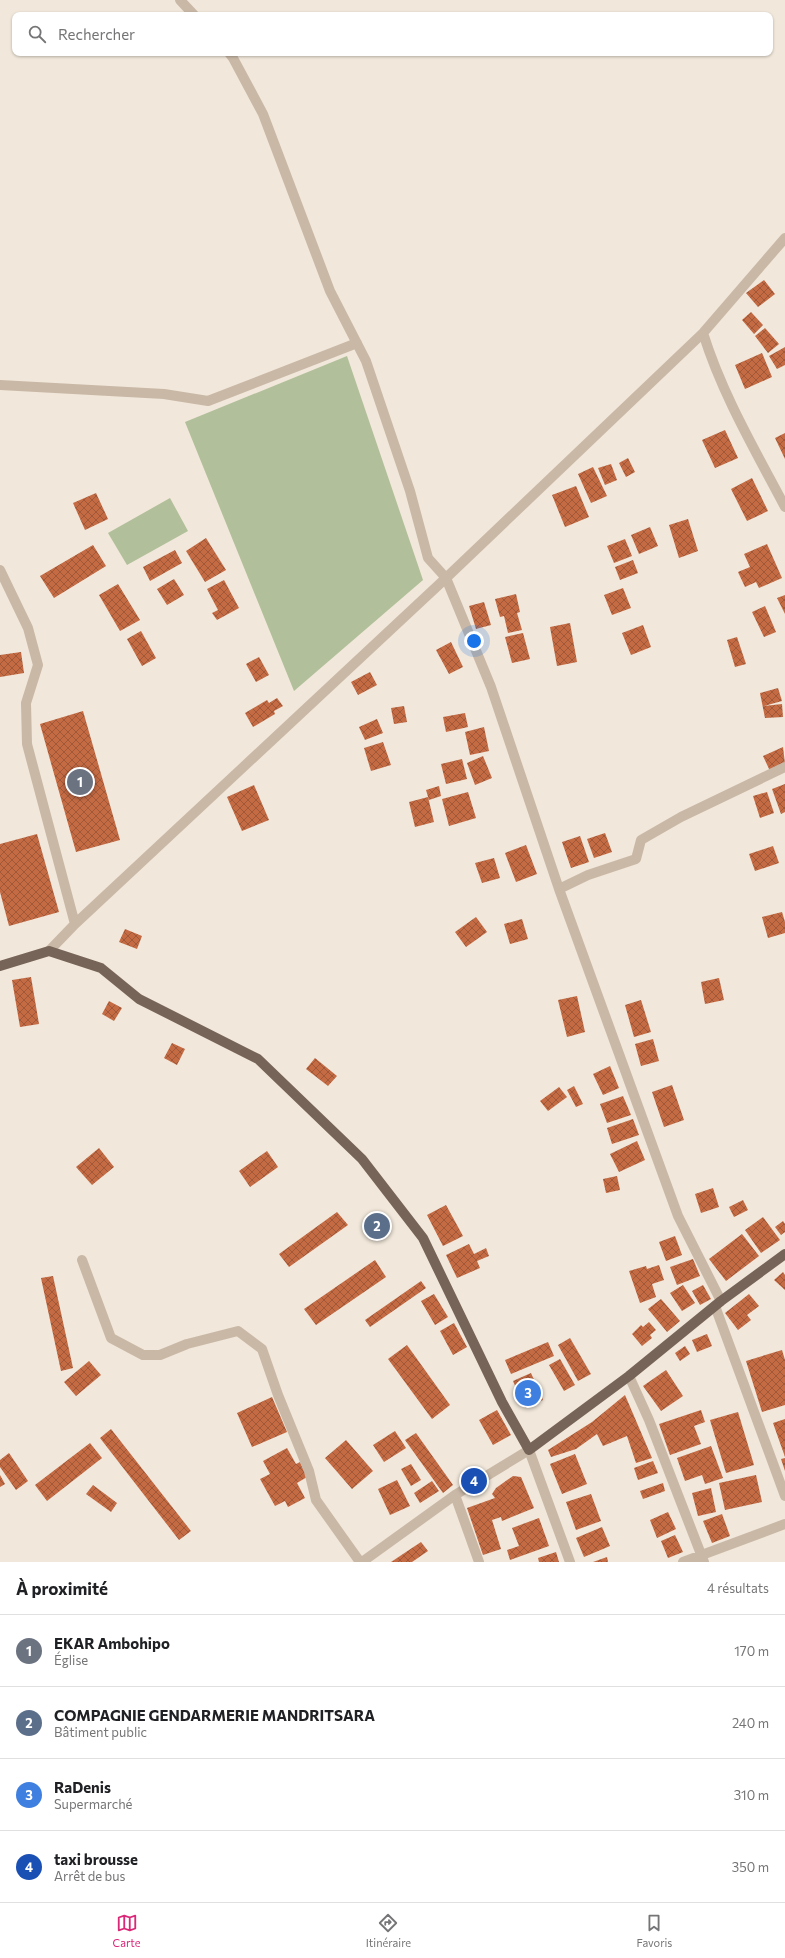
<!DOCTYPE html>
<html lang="fr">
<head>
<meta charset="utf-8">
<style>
  :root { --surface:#fff; --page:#f2f2f2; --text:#202124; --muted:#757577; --line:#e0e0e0; --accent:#db2777 }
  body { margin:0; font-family:Commissioner,sans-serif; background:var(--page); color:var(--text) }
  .you { position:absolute; left:474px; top:641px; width:14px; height:14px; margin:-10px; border:3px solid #fff; border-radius:50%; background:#1a73e8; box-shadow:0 0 0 6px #1a73e833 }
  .badge { display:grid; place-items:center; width:26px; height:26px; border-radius:50%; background:var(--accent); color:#fff; font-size:13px; font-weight:700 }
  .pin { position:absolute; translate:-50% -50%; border:2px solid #fff; box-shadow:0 1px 4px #0006 }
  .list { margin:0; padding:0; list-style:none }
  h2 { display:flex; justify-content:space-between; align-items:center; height:52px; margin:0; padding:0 16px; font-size:17px }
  h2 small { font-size:13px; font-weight:400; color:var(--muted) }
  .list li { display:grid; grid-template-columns:26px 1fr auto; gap:12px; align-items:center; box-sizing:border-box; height:72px; padding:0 16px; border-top:1px solid var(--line) }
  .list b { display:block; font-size:15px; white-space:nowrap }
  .list p { margin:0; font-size:13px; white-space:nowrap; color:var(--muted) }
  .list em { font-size:13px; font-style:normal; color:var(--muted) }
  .icon { flex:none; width:22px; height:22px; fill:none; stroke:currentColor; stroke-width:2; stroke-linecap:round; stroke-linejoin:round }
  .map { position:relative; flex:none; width:785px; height:1562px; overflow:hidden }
  .search { position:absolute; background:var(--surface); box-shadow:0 1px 3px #0004; left:12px; right:12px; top:12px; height:44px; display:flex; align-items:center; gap:10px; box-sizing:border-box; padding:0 14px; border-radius:8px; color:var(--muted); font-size:15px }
  .sheet { height:340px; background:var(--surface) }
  nav { display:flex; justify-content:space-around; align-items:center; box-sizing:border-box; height:56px; border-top:1px solid var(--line); background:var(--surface); font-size:11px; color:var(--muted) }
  nav a { display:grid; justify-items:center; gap:2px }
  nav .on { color:var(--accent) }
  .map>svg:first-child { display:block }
  .park { fill:#b1c09a }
  .building { fill:url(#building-cross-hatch) }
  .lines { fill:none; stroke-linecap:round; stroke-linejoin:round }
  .minor { stroke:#c9b8a6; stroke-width:10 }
  .major { stroke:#776458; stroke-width:10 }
</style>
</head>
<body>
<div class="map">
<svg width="785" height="1562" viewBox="0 0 785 1562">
  <defs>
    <pattern id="building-cross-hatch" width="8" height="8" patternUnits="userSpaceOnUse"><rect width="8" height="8" fill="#c46b44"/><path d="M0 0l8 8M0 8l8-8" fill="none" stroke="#a05839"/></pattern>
  </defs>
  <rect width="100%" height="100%" fill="#f1e7da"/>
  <path class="park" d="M347 356 423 580 294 691 185 422Z
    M170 498 188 531 127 565 108 533Z"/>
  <path class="building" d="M764 280 775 294 758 307 746 293Z
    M751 312 763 325 754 334 742 320Z
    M765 328 779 344 768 353 755 336Z
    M785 347V365L777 369 769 356Z
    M762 353 772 377 745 389 735 365Z
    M725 430 738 458 715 468 702 440Z
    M785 433V459L775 438Z
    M628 458 635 472 626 477 619 463Z
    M611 464 617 480 605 485 598 468Z
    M593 467 607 496 591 503 578 474Z
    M752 478 768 511 747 521 731 489Z
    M576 486 589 517 565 527 552 495Z
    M96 493 108 519 85 530 73 503Z
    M688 519 698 551 679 558 669 525Z
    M650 527 658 546 639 554 631 535Z
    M206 538 226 570 205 582 186 551Z
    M625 539 632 556 614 563 607 546Z
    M767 544 782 578 759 588 756 582 745 587 738 572 750 567 744 554Z
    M93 545 106 566 54 598 40 576Z
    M175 550 182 563 150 581 143 567Z
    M633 560 638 573 620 580 615 567Z
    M174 579 184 595 167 605 157 589Z
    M224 580 239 608 217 620 212 613 218 610 207 589Z
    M118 584 140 620 120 631 99 595Z
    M623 588 631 608 612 615 604 595Z
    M516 594 520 612 517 613 522 630 508 633 504 616 500 617 495 599Z
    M785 595V614L777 598Z
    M484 602 491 625 476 629 469 606Z
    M765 606 776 632 764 637 752 612Z
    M570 623 577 662 557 666 550 627Z
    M643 625 651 647 631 655 622 633Z
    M141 631 156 658 142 666 127 639Z
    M523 633 530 659 512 663 505 637Z
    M737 637 746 664 735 667 727 640Z
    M451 642 463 667 449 674 436 650Z
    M21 652 24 673 0 677V655Z
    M259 657 269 675 256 682 246 664Z
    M370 672 377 685 358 695 351 682Z
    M778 688 782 701 764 706 782 704 783 717 765 718 760 693Z
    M277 698 283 706 274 711 275 714 253 727 245 713 267 700 269 703Z
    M404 706 407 722 394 724 391 708Z
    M83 711 120 840 76 852 40 724Z
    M465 713 468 727 446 732 443 717Z
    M377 719 383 733 365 740 359 727Z
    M484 727 489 751 470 755 465 732Z
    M383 742 391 765 371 771 364 748Z
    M783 747 785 764 770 771 763 756Z
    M483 756 492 778 475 785 467 763Z
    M462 759 467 779 446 784 441 764Z
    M785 784V812L781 814 772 789Z
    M254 785 269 820 242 831 227 797Z
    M439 786 441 796 429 800 426 790Z
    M468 792 476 818 449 826 442 799Z
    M767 792 774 813 760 818 753 796Z
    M428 797 434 822 415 827 409 802Z
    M605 833 612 852 594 858 587 839Z
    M37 834 59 912 9 926 0 892V844Z
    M580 836 589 862 571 868 562 842Z
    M526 845 537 874 516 882 505 853Z
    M773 846 779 863 755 871 749 854Z
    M494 858 500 878 482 883 475 863Z
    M782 912 785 922V933L768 938 762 917Z
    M476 917 487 932 466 947 455 932Z
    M522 919 528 939 510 944 504 924Z
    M125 929 142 936 137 949 119 942Z
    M31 977 39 1024 20 1027 12 980Z
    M719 978 724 1000 705 1004 701 982Z
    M577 996 585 1032 567 1037 558 1000Z
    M641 1000 651 1032 634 1037 625 1005Z
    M109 1001 122 1008 114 1021 102 1014Z
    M653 1039 659 1061 641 1066 635 1044Z
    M172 1043 185 1049 177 1065 164 1058Z
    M315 1058 337 1076 328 1086 306 1069Z
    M610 1066 619 1088 603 1095 593 1074Z
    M672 1085 684 1120 664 1127 652 1092Z
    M574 1086 583 1104 576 1107 567 1090Z
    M559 1087 567 1097 548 1111 540 1101Z
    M623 1096 631 1115 607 1123 600 1104Z
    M633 1119 639 1135 612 1144 607 1128Z
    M637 1141 645 1160 619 1172 610 1154Z
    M99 1148 114 1167 92 1185 76 1167Z
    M267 1151 278 1167 250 1187 239 1171Z
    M617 1176 620 1190 606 1193 603 1179Z
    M713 1188 719 1207 701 1213 695 1194Z
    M743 1200 748 1210 734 1217 729 1207Z
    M446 1205 463 1236 443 1246 427 1215Z
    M337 1212 348 1225 289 1267 279 1254Z
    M763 1217 780 1240 761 1253 745 1230Z
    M783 1221 785 1224V1232L781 1235 775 1227Z
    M742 1234 759 1256 726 1281 709 1259Z
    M675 1236 682 1255 666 1261 659 1242Z
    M469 1244 474 1254 486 1248 489 1256 477 1261 480 1268 457 1278 446 1255Z
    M693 1259 700 1276 677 1285 670 1267Z
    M375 1260 386 1277 316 1325 304 1309Z
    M659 1265 664 1280 652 1284 656 1297 640 1303 629 1271 646 1266 647 1269Z
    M783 1272 785 1275V1290L774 1280Z
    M53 1276 73 1368 61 1371 41 1278Z
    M421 1281 426 1288 370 1327 365 1320Z
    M683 1285 695 1303 682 1311 670 1293Z
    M703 1285 711 1299 700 1305 692 1291Z
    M434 1294 448 1317 435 1325 421 1301Z
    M749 1294 759 1306 747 1315 751 1320 738 1330 725 1313Z
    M661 1299 680 1321 667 1332 648 1309Z
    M649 1322 656 1330 650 1335 652 1338 642 1346 632 1334 641 1325 643 1327Z
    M454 1323 467 1347 453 1355 440 1331Z
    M707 1334 712 1346 697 1352 692 1340Z
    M570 1338 591 1374 578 1381 558 1345Z
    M548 1342 554 1356 511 1374 505 1360Z
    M407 1345 450 1405 432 1419 388 1359Z
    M685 1346 690 1354 680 1361 675 1353Z
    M782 1350 785 1360V1405L762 1412 746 1361Z
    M560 1359 575 1385 564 1391 549 1365Z
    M89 1361 101 1375 76 1396 64 1382Z
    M666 1370 683 1396 661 1411 643 1386Z
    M531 1373 543 1400 525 1408 513 1381Z
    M625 1395 652 1458 636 1463 627 1436 603 1446 597 1434 576 1449 551 1457 548 1450 592 1422Z
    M272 1397 287 1432 252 1447 237 1413Z
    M497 1410 511 1435 493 1445 479 1420Z
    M701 1410 705 1422 694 1426 701 1444 670 1455 659 1424Z
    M738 1412 754 1465 726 1473 710 1420Z
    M785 1419V1457L773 1423Z
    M111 1429 191 1531 179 1540 100 1438Z
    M395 1431 406 1448 384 1462 373 1445Z
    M416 1433 453 1485 443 1493 405 1440Z
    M346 1440 373 1471 352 1489 325 1458Z
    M90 1443 102 1458 47 1501 35 1485Z
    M711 1446 723 1478 705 1484 702 1475 685 1481 677 1458Z
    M287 1448 296 1464 300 1462 307 1477 297 1483 305 1498 288 1507 285 1501 275 1506 260 1479 270 1474 263 1461Z
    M9 1453 28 1481 16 1490 0 1467V1460Z
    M575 1454 587 1484 562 1494 550 1464Z
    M785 1458V1471L781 1459Z
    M653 1461 658 1473 638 1480 634 1468Z
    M411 1464 421 1480 411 1486 401 1469Z
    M0 1475 5 1484 0 1487Z
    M756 1475 762 1502 725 1510 719 1483Z
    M513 1476 521 1477 534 1508 502 1521 501 1517 492 1520 501 1549 483 1555 467 1508 495 1498 492 1494 496 1488Z
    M397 1480 410 1506 390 1515 378 1489Z
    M432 1481 439 1491 420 1503 414 1493Z
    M663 1483 665 1491 643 1499 640 1491Z
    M93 1485 117 1503 111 1512 86 1494Z
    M711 1488 716 1512 698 1516 692 1493Z
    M591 1494 601 1521 576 1530 566 1502Z
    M668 1512 676 1529 657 1538 650 1520Z
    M722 1514 730 1536 712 1543 703 1521Z
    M539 1518 549 1546 510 1560 507 1550 519 1546 512 1528Z
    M602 1527 610 1546 584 1557 576 1538Z
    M675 1535 683 1552 668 1558 661 1541Z
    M421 1542 428 1551 412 1562H391Z
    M556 1552 559 1562H539L538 1558Z
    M607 1557 608 1562H593Z"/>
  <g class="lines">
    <path class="minor" d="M180 0 194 15
      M229 53 233 58 263 114 330 291 366 361 410 491 428 558 446 578 491 687 559 889 678 1216 721 1301
      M703 333C722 394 755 450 785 507
      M0 385 164 394 208 401 357 343
      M0 570 28 628 38 665 26 703 27 744 75 924
      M559 889 588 875 636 859 641 840 681 817 785 767
      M49 951 75 924 446 578 703 333 785 238
      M82 1260 111 1338 143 1355H160L187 1344 238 1331 262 1349 278 1395 309 1471 316 1500 360 1562
      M715 1306 785 1496
      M629 1376 649 1420 704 1562
      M455 1495 479 1562
      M362 1562 455 1495 529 1450 570 1562
      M683 1562 785 1524"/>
    <path class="major" d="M0 966 49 951 101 968 139 999 258 1059 362 1159 423 1238 502 1402 529 1450 629 1376 721 1301 785 1254"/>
  </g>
</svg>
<div class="you"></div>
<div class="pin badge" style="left:80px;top:782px;background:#6b7280">1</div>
<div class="pin badge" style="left:377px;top:1226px;background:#5c6f8a">2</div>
<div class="pin badge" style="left:528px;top:1393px;background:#3f7fe0">3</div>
<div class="pin badge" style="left:474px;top:1481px;background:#1a4fb4">4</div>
<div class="search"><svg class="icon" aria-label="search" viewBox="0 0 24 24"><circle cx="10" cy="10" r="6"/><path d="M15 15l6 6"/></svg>Rechercher</div>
</div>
<section class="sheet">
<h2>À proximité<small>4 résultats</small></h2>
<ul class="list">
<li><span class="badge" style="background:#6b7280">1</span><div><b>EKAR Ambohipo</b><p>Église</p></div><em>170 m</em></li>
<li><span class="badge" style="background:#5c6f8a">2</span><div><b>COMPAGNIE GENDARMERIE MANDRITSARA</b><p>Bâtiment public</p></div><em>240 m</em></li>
<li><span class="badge" style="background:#3f7fe0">3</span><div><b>RaDenis</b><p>Supermarché</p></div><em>310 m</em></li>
<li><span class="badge" style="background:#1a4fb4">4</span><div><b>taxi brousse</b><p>Arrêt de bus</p></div><em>350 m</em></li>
</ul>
</section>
<nav>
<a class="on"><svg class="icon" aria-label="map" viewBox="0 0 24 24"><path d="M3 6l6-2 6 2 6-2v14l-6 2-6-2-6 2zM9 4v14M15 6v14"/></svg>Carte</a>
<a><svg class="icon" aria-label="directions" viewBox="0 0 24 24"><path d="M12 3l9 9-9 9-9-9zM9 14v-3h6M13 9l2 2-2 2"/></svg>Itinéraire</a>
<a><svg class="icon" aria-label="saved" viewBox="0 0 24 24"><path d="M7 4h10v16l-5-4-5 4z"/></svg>Favoris</a>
</nav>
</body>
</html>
